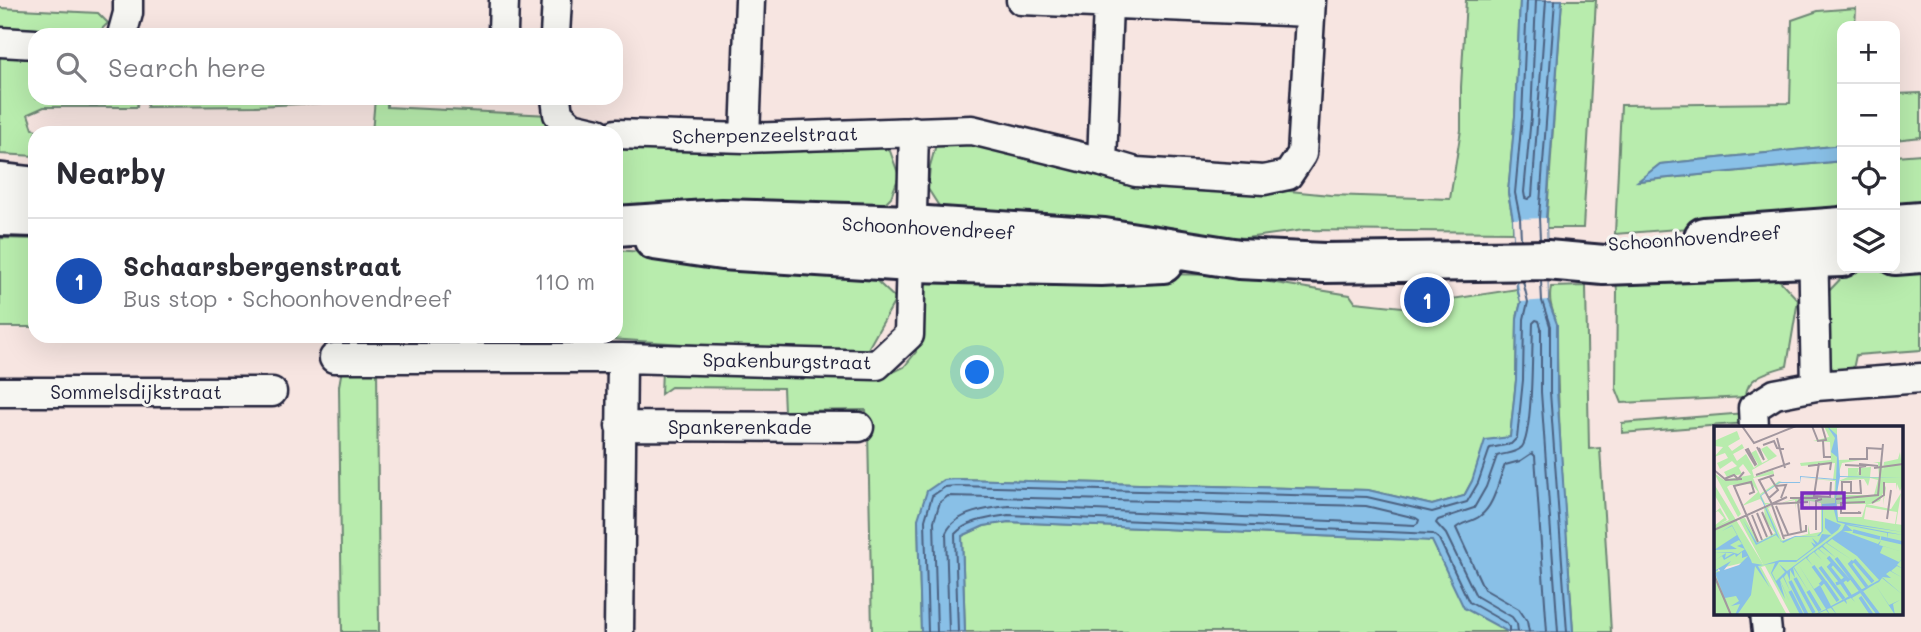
<!DOCTYPE html>
<html lang="en">
<head>
<meta charset="utf-8">
<style>
  :root { --surface:#fff; --page:#f7f7f7; --text:#2b2b33; --muted:#7c7c81; --line:#e1e1e2; --accent:#1f6fb2 }
  body { margin:0; font-family:Mali,sans-serif; background:var(--page); color:var(--text) }
  .controls { position:absolute; right:21px; top:21px; display:grid; overflow:hidden; border-radius:14px; box-shadow:0 7px 28px #0002 }
  .controls button { width:63px; height:63px; display:grid; place-items:center; padding:0; border:0; border-bottom:2px solid var(--line); background:var(--surface); color:var(--text); font:35px sans-serif }
  .you { position:absolute; left:978px; top:373px; width:24px; height:24px; margin:-18px; border:5px solid #fff; border-radius:50%; background:#1a73e8; box-shadow:0 0 0 10px #1a73e833 }
  .badge { display:grid; place-items:center; width:46px; height:46px; border-radius:50%; background:var(--accent); color:#fff; font-size:23px; font-weight:700 }
  .pin { position:absolute; translate:-50% -50%; border:4px solid #fff; box-shadow:0 2px 7px #0006 }
  .list { margin:0; padding:0; list-style:none }
  h2 { display:flex; justify-content:space-between; align-items:center; height:91px; margin:0; padding:0 28px; font-size:30px }
  h2 small { font-size:23px; font-weight:400; color:var(--muted) }
  .list li { display:grid; grid-template-columns:46px 1fr auto; gap:21px; align-items:center; box-sizing:border-box; height:126px; padding:0 28px; border-top:2px solid var(--line) }
  .list b { display:block; font-size:26px; white-space:nowrap }
  .list p { margin:0; font-size:23px; white-space:nowrap; color:var(--muted) }
  .list em { font-size:23px; font-style:normal; color:var(--muted) }
  .icon { flex:none; width:38px; height:38px; fill:none; stroke:currentColor; stroke-width:2; stroke-linecap:round; stroke-linejoin:round }
  .map { position:relative; flex:none; width:1921px; height:632px; overflow:hidden }
  .search { position:absolute; background:var(--surface); box-shadow:0 7px 28px #0002; left:28px; top:28px; width:595px; height:77px; display:flex; align-items:center; gap:18px; box-sizing:border-box; padding:0 24px; border-radius:21px; color:var(--muted); font-size:26px }
  .panel { position:absolute; background:var(--surface); box-shadow:0 7px 28px #0002; left:28px; top:126px; width:595px; height:217px; border-radius:21px }
  .map>svg:first-child { display:block }
  .green { fill:#b8ecad; stroke:#6d8774; stroke-width:2 }
  .water { fill:#89c0e7; stroke:#6081a2; stroke-width:2 }
  .pier { fill:#f7e5e1 }
  .lines { fill:none; stroke-linecap:round; stroke-linejoin:round }
  .shore { stroke:#4b6180; stroke-width:2 }
  .street-casing { stroke:#22223b; stroke-width:33 }
  .secondary-casing { stroke:#22223b; stroke-width:44 }
  .street { stroke:#f6f6f2; stroke-width:28 }
  .secondary { stroke:#f6f6f2; stroke-width:38 }
  .labels { text-anchor:middle; stroke-width:6; stroke-linejoin:round; paint-order:stroke }
  .street-label { font-size:19px; fill:#22223b; stroke:#f6f6f2 }
  .inset-river { fill:none; stroke:#89c0e7; stroke-width:3.5 }
  .inset-road { fill:none; stroke:#a2979f; stroke-width:2 }
  .view { fill:#7b2cbf; fill-opacity:0.15; stroke:#7b2cbf; stroke-width:3.5 }
  .inset-edge { fill:none; stroke:#22223b; stroke-width:3.5 }
</style>
</head>
<body>
<div class="map">
<svg width="1921" height="632" viewBox="0 0 1921 632">
  <rect width="100%" height="100%" fill="#f7e5e1"/>
  <filter id="ink" filterUnits="userSpaceOnUse"><feTurbulence type="fractalNoise" baseFrequency=".0143" numOctaves="2"/><feDisplacementMap in="SourceGraphic" scale="14" xChannelSelector="R" yChannelSelector="G"/><feConvolveMatrix kernelMatrix="1 2 1 2 8 2 1 2 1" color-interpolation-filters="sRGB"/></filter>
  <g filter="url(#ink)">
    <path class="green" d="M1466 0H1520L1515 116 1508 193 1513 219V232L1304 230 1246 238 946 217 928 189 930 166 937 141 961 145 975 143 1230 185 1330 195 1450 199 1461 130V87Z
      M1562 0H1596L1583 228H1546Z
      M0 8 98 13 108 23 98 33 0 27Z
      M1856 8 1855 26H1842V145L1660 164 1640 181 1842 161V216L1615 234 1621 105 1790 103 1792 20 1818 11Z
      M0 53 35 55V98H138L137 107H44L28 114 33 129 49 133H35V156L0 154Z
      M1921 93V137L1895 140V94Z
      M148 98H322V103L255 106 147 107Z
      M375 98H387V107L550 115 568 133H372Z
      M616 142H864L890 151 899 176 891 197 872 216 616 210Z
      M1921 154V210L1895 212V156Z
      M0 238 35 239V327H0Z
      M616 250 864 269 896 299 865 354H831L566 336H616Z
      M1921 261V350L1856 355 1852 374 1837 376 1828 362 1826 294 1851 268H1895Z
      M1770 270 1798 300 1787 366C1771 371 1745 376 1746 397L1622 403 1616 388 1617 291 1615 271Z
      M940 271 1227 275 1350 295 1355 302 1431 310 1432 302 1517 289 1521 302 1517 318 1516 380 1510 437 1472 481 1464 496 1432 505 1368 490 956 479 918 519 921 632H872L868 431 866 410 784 411 783 388 671 387 661 394 662 369 883 377 904 367 916 352 914 294Z
      M1586 286 1589 449 1600 448 1611 632H1573C1567 532 1557 433 1557 333 1557 313 1547 308 1551 287Z
      M343 363H377L379 632H342L339 386Z
      M1745 413 1747 423 1622 433V423Z
      M1008 522 1385 539 1379 535 1461 544 1534 632H965L962 536 984 526Z"/>
    <path class="water" d="M1520 0H1562L1546 218 1548 300 1557 324V391L1573 632H1508L1464 608 1432 541 1008 522 984 526 962 536 965 632H921L918 519 927 491 943 480 956 479 1368 490 1432 505 1464 496 1472 481 1485 440 1510 437 1516 380 1517 318 1521 302 1517 289 1513 219 1508 193 1515 116Z
      M1842 145V161L1638 181 1660 164Z"/>
    <path class="pier" d="M1546 218 1548 300 1521 302 1515 260 1513 219Z"/>
    <g class="lines">
      <path class="shore" d="M1536 0 1531 117 1524 192 1525 198 1528 199 1532 196 1546 0
        M1521 239 1520 218 1515 193 1522 117 1527 0
        M1540 239 1539 218 1555 0
        M1541 281 1542 301 1550 326V392L1567 632
        M928 632 925 520 932 496 945 487 956 486 1367 497 1432 512 1467 502 1478 483 1490 448 1511 444 1517 438 1523 380 1524 319 1528 302 1523 281
        M937 632 934 521 940 502 948 496 1366 506 1416 518 1419 520 1418 523 1415 525 1009 506C989 508 955 512 946 533L949 632
        M958 632 955 534C968 520 990 518 1008 515L1433 534 1439 539 1469 602 1506 623 1509 627V632
        M1518 632 1517 624 1512 617 1476 596 1446 534 1436 523 1438 520 1474 508 1486 487 1497 456C1505 453 1515 454 1522 447 1533 433 1532 344 1533 323L1536 320 1539 321 1541 327V392L1558 632
        M1529 632 1527 621 1519 609 1484 589 1456 528C1462 522 1473 522 1480 516 1495 505 1498 481 1505 465L1520 461 1532 453 1535 456 1547 632"/>
      <g class="street-casing">
        <path id="street" d="M1021 0 1309 12
          M503 31 504 0
          M122 35 128 13V0
          M555 35 557 0
          M0 42 35 44
          M556 98 558 114 572 127 598 133
          M616 134 745 138 972 130 1102 162 1136 172 1264 180 1288 175 1302 154 1311 0
          M745 138 750 0
          M1102 162 1108 4
          M1813 241 1816 386
          M334 358H622
          M0 392H272
          M620 426 859 427
          M1754 427 1753 408 1775 394 1816 386 1921 378
          M1765 613 1767 632
          M619 632 622 358 877 365 909 335 914 131"/>
      </g>
      <g class="secondary-casing">
        <path id="secondary" d="M0 183 35 187
          M0 216 35 217
          M1895 224 1921 222
          M616 226 722 219 912 225 1104 238 1239 259 1324 263 1547 260 1604 265 1842 257
          M1704 237 1842 227
          M654 240 722 250 911 262 1101 266 1163 263
          M1895 255 1921 253"/>
      </g>
      <use href="#street" class="street"/>
      <use href="#secondary" class="secondary"/>
    </g>
  </g>
  <g class="labels">
    <g class="street-label">
      <text transform="translate(765 135) rotate(-1)" y="7">Scherpenzeelstraat</text>
      <text transform="translate(928 228) rotate(3)" y="7">Schoonhovendreef</text>
      <text transform="translate(1694 238) rotate(-4)" y="7">Schoonhovendreef</text>
      <text transform="translate(787 361) rotate(1)" y="7">Spakenburgstraat</text>
      <text x="136" y="399">Sommelsdijkstraat</text>
      <text x="740" y="434">Spankerenkade</text>
    </g>
  </g>
  <g transform="translate(1714 426)">
    <rect width="189" height="189" fill="#f7e5e1"/>
    <path d="M110 0 127 1 123 2V34L154 33 128 37 122 56 134 51V42H145L143 49 146 42 157 41 156 51H165L164 37 159 36H168L169 45 170 36 184 33 186 26 187 34 188 26 189 58 186 65 183 58 182 64V57H170L172 62 169 79 170 64 166 75 157 78H123L124 91H148L152 78 177 83 187 67 182 98 189 99V189H77L51 140 47 141 73 189H0V100L10 92 4 85 0 87 6 82 0 71 13 94 6 98 15 94 0 68V58L49 138 25 93 31 92 44 116 61 107 51 94 50 81 58 80 54 82 68 114 94 108V99L96 108 107 106V77L96 75 95 83V75L82 78V83L81 74 67 77 96 68 120 72 121 55 87 52 119 54 121 37 87 40 86 37 117 34 116 16 99 15 115 11ZM156 52 164 54 160 69H123L124 55 150 53 154 60ZM152 81 183 86 181 98 150 93ZM28 137V149L16 154H31L28 157 17 161 7 157 11 152 3 143ZM23 5 26 13 14 20 18 25 28 18 30 22 19 28 23 35 32 28 40 42 44 38 37 27 42 24 48 37 54 34 47 23 53 20 63 30 38 44 40 51 59 44 60 48 39 52 46 68 65 55 68 56 47 69 51 77H57L51 79 46 73 28 80 44 66 38 58 16 59 13 61 27 88 24 91 0 47 10 54 37 49 29 38 25 42 28 48 13 51 10 46 23 40 18 35 6 43 3 37 14 32 11 27 0 31 9 21 0 20V15Z" fill="#b8ecad" fill-rule="evenodd"/>
    <path d="M113 0 123 9 126 50 189 52 126 51 122 72 124 95 189 106 132 98 189 109 174 107 173 113V107L132 99 139 105H129L164 118 167 114 165 119 189 126 169 120 166 127 185 136 189 132 183 139 189 143 183 140 177 145 189 152 176 145 172 148 177 152 168 151 189 169 168 152 165 156 182 174 165 156 161 158 175 179 186 174 179 178 186 189 179 178 181 189 161 158 138 172 141 176 137 172 132 174 133 178 130 175 118 181 123 189 117 182 113 183 116 189 112 184 101 189H99L112 183 84 138 80 141 95 166 79 141 81 152 76 144V155L73 147 70 151 76 165 69 151 66 154 76 177 66 155 71 173 57 147 61 137 44 140 56 162 41 140 37 169 23 189H21L26 178 17 180 25 175 22 170 11 172 14 179 10 171 18 167 10 171 1 147 6 145 5 143 0 147V145L17 135 10 144 25 139 34 130 28 132V126L22 131 21 128 10 134 8 130 0 135 12 127 11 132 19 127 0 126H17L24 128 31 123 23 120 28 118 25 114 16 119 23 123 0 124 23 109 18 100 8 105 18 99 37 134 38 137 49 139 66 134H83L100 121 97 116 102 119 98 112 104 117 108 108 118 109 111 102V92L127 99 124 104 82 136H65L58 147 62 155 71 146 65 138 73 145 128 104 131 98 123 96 119 80H109V105L105 110 81 111 69 117 62 109 42 119 29 94 43 117 62 108 46 70 65 56H86V50L122 53 123 31 117 26 121 12ZM87 51 122 54 121 77 108 78V105L103 110H81L67 116 47 70 65 57H86ZM118 113 143 130 165 154 117 180 106 159 100 163 84 138 88 135 92 141 88 135 92 132 99 140 93 132 96 129 106 141 96 129 100 126 108 134 101 126 104 123 114 131 105 123 108 121 122 132 109 120 112 117 138 134 113 117Z" fill="#89c0e7" fill-rule="evenodd"/>
    <path class="inset-river" d="M139 105 166 112M167 112 189 117M114 131 135 155M122 132 165 189M140 134 159 156M139 135 136 138 153 161M119 137 115 141 127 156 131 153M99 140 110 155 106 159M106 141 130 173M81 152 100 187M76 155 93 189M111 156 124 175M122 158 127 156 137 171M76 165 88 189M94 165 106 185M146 171 158 189"/>
    <path class="inset-road" d="M28 0 40 17 82 0M98 0 104 15 112 14 108 0M63 12 71 42M109 15 110 31H117M49 19 60 15 63 22 70 23M43 21 50 34 45 22M34 23 42 38 41 39 32 24ZM135 33H153V22L169 23M105 37 100 70 116 71 117 56M131 39 152 40 146 41M94 40 117 37 116 44M160 42 189 38M0 44 12 54 28 53M42 49 76 37M146 49V38L164 40M10 53 20 49 24 53 30 46M62 60 72 59 67 72M137 67V56H128V67H147L146 54M35 68 40 66 37 56 20 60 44 116M55 72 64 64 56 51M76 72H104M122 73 164 69 169 18M158 77 170 69V56M58 78 45 54 60 49M58 78 94 76M58 79 70 113M62 80 74 108M48 86 58 109M144 86 147 87H127V77L151 76M43 87 53 111M38 89 48 114M173 93 177 64M0 104 73 71M102 104V75L108 73M87 105 84 76 90 67M69 110 92 105V99M0 149 17 189"/>
    <path class="view" d="M88 67H130V82H88Z"/>
    <rect width="189" height="189" class="inset-edge"/>
  </g>
</svg>
<div class="controls">
<button>+</button>
<button>−</button>
<button><svg class="icon" aria-label="locate" viewBox="0 0 24 24"><circle cx="12" cy="12" r="6"/><path d="M12 2v4M12 18v4M2 12h4M18 12h4"/></svg></button>
<button><svg class="icon" aria-label="layers" viewBox="0 0 24 24"><path d="M12 4l9 5-9 5-9-5zM3 14l9 5 9-5"/></svg></button>
</div>
<div class="you"></div>
<div class="pin badge" style="left:1427px;top:300px;background:#1a4fb4">1</div>
<div class="search"><svg class="icon" aria-label="search" viewBox="0 0 24 24"><circle cx="10" cy="10" r="6"/><path d="M15 15l6 6"/></svg>Search here</div>
<section class="panel">
<h2>Nearby<small></small></h2>
<ul class="list">
<li><span class="badge" style="background:#1a4fb4">1</span><div><b>Schaarsbergenstraat</b><p>Bus stop · Schoonhovendreef</p></div><em>110 m</em></li>
</ul>
</section>
</div>
</body>
</html>
